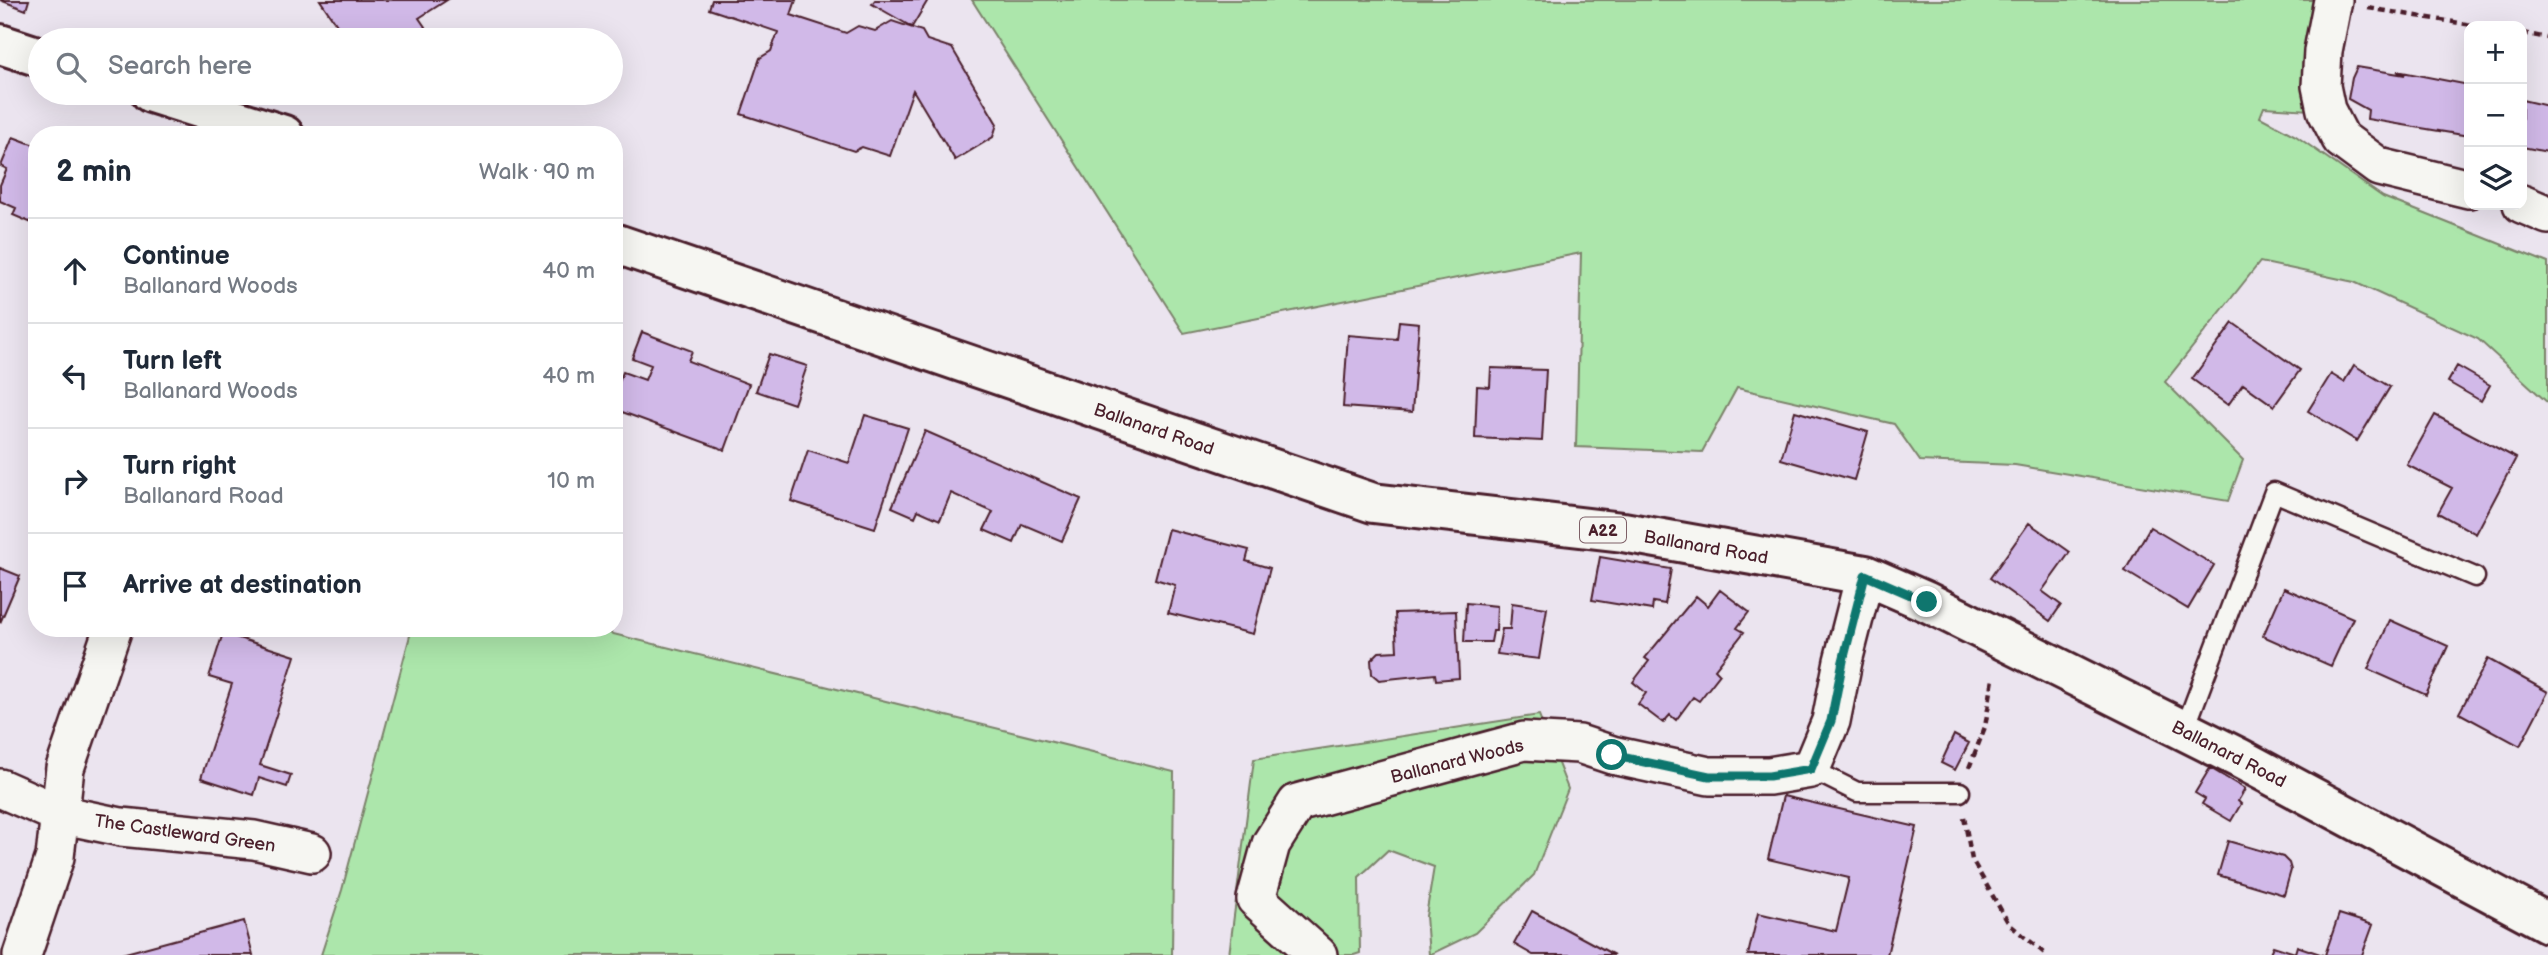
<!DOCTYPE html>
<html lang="en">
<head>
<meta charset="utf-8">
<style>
  :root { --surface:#fff; --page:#f6f6f7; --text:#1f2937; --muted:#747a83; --line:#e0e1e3 }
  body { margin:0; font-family:"Balsamiq Sans",sans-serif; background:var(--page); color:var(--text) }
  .controls { position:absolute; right:21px; top:21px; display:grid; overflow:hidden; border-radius:14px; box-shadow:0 7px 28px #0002 }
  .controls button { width:63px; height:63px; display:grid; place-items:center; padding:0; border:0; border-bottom:2px solid var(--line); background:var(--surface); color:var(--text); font:35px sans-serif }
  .stop { position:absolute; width:21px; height:21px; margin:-16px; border:5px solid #0f766e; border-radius:50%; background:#fff }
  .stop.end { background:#0f766e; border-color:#fff; box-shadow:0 2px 7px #0008 }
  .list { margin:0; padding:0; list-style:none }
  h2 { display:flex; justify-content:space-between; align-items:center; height:91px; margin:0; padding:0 28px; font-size:30px }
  h2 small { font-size:23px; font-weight:400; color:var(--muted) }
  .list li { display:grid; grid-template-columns:46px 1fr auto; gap:21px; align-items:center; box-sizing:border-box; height:105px; padding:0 28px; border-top:2px solid var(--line) }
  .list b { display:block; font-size:26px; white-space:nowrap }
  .list p { margin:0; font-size:23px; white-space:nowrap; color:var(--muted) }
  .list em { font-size:23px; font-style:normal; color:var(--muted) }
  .icon { flex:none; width:38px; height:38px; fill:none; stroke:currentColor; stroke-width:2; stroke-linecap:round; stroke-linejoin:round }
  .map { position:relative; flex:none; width:2548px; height:955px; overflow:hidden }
  .search { position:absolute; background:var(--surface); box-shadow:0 7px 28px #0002; left:28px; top:28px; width:595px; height:77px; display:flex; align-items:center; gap:18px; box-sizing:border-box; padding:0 24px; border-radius:38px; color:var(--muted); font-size:26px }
  .panel { position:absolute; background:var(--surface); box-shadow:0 7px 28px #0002; left:28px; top:126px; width:595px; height:511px; border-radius:28px }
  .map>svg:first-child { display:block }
  .green { fill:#ace6ab; stroke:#7b826b; stroke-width:2 }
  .building { fill:#d1b9e8; stroke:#4a1f2b; stroke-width:2 }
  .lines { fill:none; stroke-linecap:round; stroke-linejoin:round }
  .service-casing { stroke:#4a1f2b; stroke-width:23 }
  .minor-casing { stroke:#4a1f2b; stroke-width:42 }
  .primary-casing { stroke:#4a1f2b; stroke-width:44 }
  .path { stroke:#4a1f2b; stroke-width:4.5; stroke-dasharray:7 5; stroke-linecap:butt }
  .service { stroke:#f6f6f2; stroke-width:18 }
  .minor { stroke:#f6f6f2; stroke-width:37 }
  .primary { stroke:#f6f6f2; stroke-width:38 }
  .route { stroke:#0f766e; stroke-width:9 }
  .labels { text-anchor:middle; stroke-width:5; stroke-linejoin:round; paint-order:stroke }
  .shield { fill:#f6f6f2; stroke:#7e6067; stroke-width:2 }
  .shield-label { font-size:16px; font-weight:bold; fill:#4a1f2b }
  .street-label { font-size:18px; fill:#4a1f2b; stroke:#f6f6f2 }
</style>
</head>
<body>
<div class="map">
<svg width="2548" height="955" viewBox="0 0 2548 955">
  <rect width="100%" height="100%" fill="#ebe4ef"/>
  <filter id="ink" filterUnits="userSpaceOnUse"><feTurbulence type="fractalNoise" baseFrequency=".0143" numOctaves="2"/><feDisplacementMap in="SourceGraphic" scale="14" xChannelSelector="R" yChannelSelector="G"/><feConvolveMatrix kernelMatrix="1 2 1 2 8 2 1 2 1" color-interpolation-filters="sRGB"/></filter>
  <g filter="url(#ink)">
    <path class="green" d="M972 0H2316L2306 37 2304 70 2311 110 2264 107 2260 117 2296 136 2383 197 2548 263V403L2478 339 2354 282 2260 262 2165 382 2243 460 2228 501 2015 465 1920 461 1894 424 1737 388 1702 452 1576 447 1581 253 1184 333Z
      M412 628H589L1174 772 1172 955H321L342 890Z
      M1539 715 1568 789 1534 875 1475 933 1429 955 1426 916 1434 867 1388 850 1359 877 1360 953 1354 955H1229L1254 759Z"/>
    <path class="building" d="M0 0H29L26 10Z
      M320 0H447L419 18 434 40H400L394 30 379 40H347Z
      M712 0H796L791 15 846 33 858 26 875 31 892 21 922 31 927 40 952 48 997 124 993 137 955 160 913 90 890 156 862 147 854 151 741 114 760 58 771 51 778 32 709 9Z
      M875 0H928L912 27 872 4Z
      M2357 67 2405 75 2397 71 2469 85V136L2367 119 2368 110 2348 99 2352 78Z
      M2522 100 2548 106V152L2522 147Z
      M13 137 37 146V218L34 224 13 215 16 208 0 201V185L7 169 1 166Z
      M1399 321 1419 323 1412 412 1343 407 1348 335 1397 339Z
      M2233 323 2300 370 2274 406 2243 384 2228 405 2192 379Z
      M642 332 692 351 688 361 749 384 725 450 614 409V395L623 372 645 380 651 365 632 358Z
      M769 354 807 366 794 404 756 391Z
      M2354 365 2390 387 2357 441 2308 411 2331 374 2344 382Z
      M2457 366 2490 385 2481 401 2448 382Z
      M1491 368 1546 370 1542 441 1475 438 1477 386 1490 387Z
      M1795 411 1868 432 1854 480 1781 459Z
      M865 415 908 428 875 528 791 501 808 450 849 463Z
      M2435 415 2516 458 2476 534 2438 513 2452 488 2407 465Z
      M925 431 1081 499 1062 541 1022 524 1014 543 984 530 993 512 951 493 940 520 918 510 915 517 892 507Z
      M2029 523 2070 552 2042 591 2061 605 2050 621 1990 578Z
      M2150 527 2214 565 2188 609 2125 571Z
      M1168 529 1249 550 1246 561 1270 568 1253 634 1168 613 1175 585 1155 579Z
      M1600 557 1671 569 1665 604 1653 602 1652 610 1592 600Z
      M0 568 20 576 0 623Z
      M2284 588 2353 618 2331 666 2263 636Z
      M1720 590 1749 612 1737 628 1744 632 1715 669 1720 674 1699 701 1693 697 1676 720 1670 715 1663 723 1638 704 1646 693 1633 682 1649 661 1645 658 1696 596 1708 606Z
      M1466 603 1497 606 1496 631H1493L1491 642H1464Z
      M1512 603 1547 608 1539 659 1497 654 1502 629H1510Z
      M1456 611 1459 678 1436 680 1435 674 1379 680 1372 674 1371 660 1379 652 1397 651 1395 613Z
      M2390 620 2448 646 2426 695 2368 669Z
      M223 633 295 656 260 765 291 775 287 787 259 778 254 795 201 778 232 684 209 677Z
      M2488 659 2548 692 2520 746 2459 713Z
      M1954 735 1969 743 1955 770 1941 763Z
      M2210 768 2245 789 2238 801 2241 804 2231 821 2202 804 2205 799 2195 793Z
      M1783 796 1917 827 1887 955H1748L1758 913 1836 931 1849 878 1768 859Z
      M2228 841 2283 857 2289 863 2291 870 2284 895 2218 875Z
      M1532 911 1614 955H1533L1514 944Z
      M2339 914 2373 925 2362 955H2325Z
      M244 921 253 955H118Z
      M2273 946 2295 953 2297 946 2323 955H2269Z"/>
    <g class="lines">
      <g class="service-casing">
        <path id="service" d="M2184 731 2274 492 2475 577
          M1811 769 1857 792H1960"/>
      </g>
      <g class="minor-casing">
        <path id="minor" d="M2333 0 2323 51 2321 86 2326 110 2341 139 2379 167 2469 189
          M2522 204 2548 215
          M0 788 59 814 121 827 254 840 312 853
          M22 955 55 857 65 768 113 628
          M1318 955 1256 899 1271 844 1297 803 1524 741 1579 744 1612 755 1709 776H1769L1811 769 1831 721 1843 661 1865 575"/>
      </g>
      <g class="primary-casing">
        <path id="primary" d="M0 44 40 57
          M151 93 284 135
          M614 243 1373 503 1623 532 1865 575 1927 602 2239 758 2548 923"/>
      </g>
      <path class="path" d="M2368 8 2478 26
        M2522 33 2548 38
        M1969 768 1985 727 1993 679
        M1964 817 1972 860 2009 924 2047 955"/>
      <use href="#service" class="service"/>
      <use href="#minor" class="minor"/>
      <use href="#primary" class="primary"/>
    </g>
  </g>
  <g class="lines" filter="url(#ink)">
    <path class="route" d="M1612 755 1709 776H1769L1811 769 1831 721 1843 661 1865 575 1927 602"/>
  </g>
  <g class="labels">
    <rect class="shield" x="1580" y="517.5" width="46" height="25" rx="5"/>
    <g class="shield-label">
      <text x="1603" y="536">A22</text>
    </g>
    <g class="street-label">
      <text transform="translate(1154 429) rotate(19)" y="6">Ballanard Road</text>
      <text transform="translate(1706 547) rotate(10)" y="6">Ballanard Road</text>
      <text transform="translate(2229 754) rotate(27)" y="6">Ballanard Road</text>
      <text transform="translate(1457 761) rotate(-14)" y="6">Ballanard Woods</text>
      <text transform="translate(185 833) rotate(8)" y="6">The Castleward Green</text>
    </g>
  </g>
</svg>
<div class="controls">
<button>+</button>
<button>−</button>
<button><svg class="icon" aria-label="layers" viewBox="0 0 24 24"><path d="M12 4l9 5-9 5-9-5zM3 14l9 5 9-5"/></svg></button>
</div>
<div class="stop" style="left:1612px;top:755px"></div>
<div class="stop end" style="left:1927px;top:602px"></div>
<div class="search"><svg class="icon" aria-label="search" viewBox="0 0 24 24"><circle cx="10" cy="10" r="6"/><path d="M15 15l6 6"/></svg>Search here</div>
<section class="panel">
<h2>2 min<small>Walk · 90 m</small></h2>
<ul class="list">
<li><svg class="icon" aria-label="ahead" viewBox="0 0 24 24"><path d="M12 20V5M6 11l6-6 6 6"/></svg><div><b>Continue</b><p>Ballanard Woods</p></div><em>40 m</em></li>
<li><svg class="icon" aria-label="left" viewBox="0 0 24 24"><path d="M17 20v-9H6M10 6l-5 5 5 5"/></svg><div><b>Turn left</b><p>Ballanard Woods</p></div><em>40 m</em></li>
<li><svg class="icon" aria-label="right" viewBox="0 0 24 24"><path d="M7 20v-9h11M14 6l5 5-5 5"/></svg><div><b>Turn right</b><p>Ballanard Road</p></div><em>10 m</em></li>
<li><svg class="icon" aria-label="arrive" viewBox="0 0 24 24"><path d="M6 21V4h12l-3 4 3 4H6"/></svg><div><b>Arrive at destination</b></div></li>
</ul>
</section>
</div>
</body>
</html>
